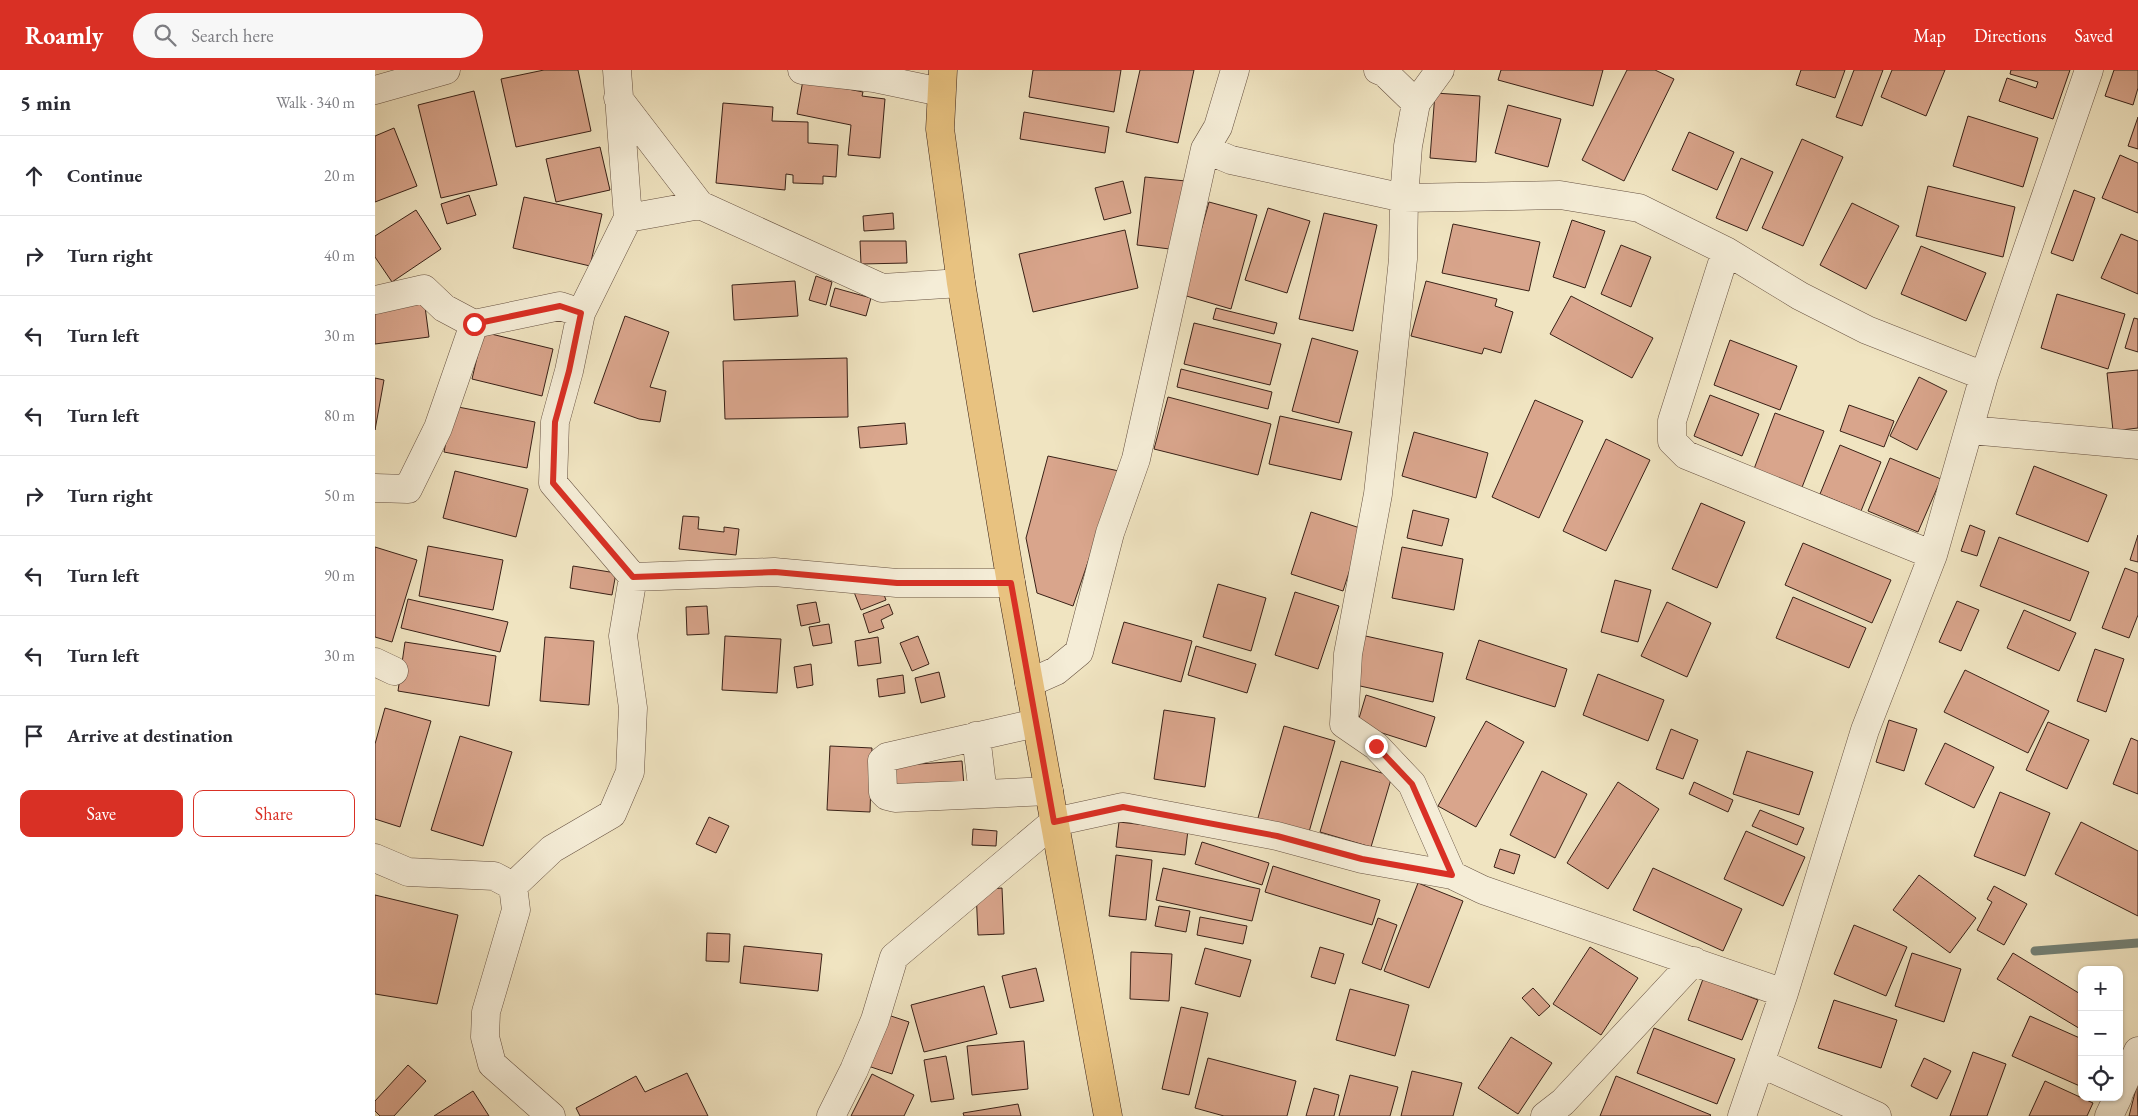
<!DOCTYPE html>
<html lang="en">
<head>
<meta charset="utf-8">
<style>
  :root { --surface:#fff; --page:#f7f7f7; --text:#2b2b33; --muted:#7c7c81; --line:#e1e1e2; --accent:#d93025 }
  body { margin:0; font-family:"EB Garamond",serif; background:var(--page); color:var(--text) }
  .controls { position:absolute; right:15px; bottom:15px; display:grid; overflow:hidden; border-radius:10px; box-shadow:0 1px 4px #0004 }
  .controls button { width:45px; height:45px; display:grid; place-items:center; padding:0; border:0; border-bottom:1px solid var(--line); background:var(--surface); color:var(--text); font:25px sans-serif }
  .stop { position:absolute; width:15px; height:15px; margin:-11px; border:4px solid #d93025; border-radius:50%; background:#fff }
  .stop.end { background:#d93025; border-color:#fff; box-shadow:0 1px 5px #0008 }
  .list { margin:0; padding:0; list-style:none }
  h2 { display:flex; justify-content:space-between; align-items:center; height:65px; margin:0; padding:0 20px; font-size:21px }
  h2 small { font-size:16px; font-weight:400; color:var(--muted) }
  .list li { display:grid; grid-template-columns:32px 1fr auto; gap:15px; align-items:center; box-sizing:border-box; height:80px; padding:0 20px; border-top:1px solid var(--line) }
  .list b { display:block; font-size:19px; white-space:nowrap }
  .list em { font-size:16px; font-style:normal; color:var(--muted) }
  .actions { display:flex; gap:10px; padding:15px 20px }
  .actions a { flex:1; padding:11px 0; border:1px solid var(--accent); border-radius:10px; text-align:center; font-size:18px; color:var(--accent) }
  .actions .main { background:var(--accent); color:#fff }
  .icon { flex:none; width:28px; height:28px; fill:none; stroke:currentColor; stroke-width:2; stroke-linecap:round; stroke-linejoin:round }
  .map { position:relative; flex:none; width:1763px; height:1046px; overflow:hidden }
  header { display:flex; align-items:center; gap:30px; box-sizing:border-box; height:70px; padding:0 25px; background:var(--accent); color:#fff }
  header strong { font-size:24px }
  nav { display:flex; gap:28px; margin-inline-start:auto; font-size:18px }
  .search { width:350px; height:45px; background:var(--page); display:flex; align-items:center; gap:12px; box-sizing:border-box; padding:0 18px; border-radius:28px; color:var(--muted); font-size:19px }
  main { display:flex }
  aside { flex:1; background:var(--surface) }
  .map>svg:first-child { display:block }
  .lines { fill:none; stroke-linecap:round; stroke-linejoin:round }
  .stream { stroke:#738075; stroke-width:9 }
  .building { fill:#d9a58c; stroke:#392117 }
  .minor-casing { stroke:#675242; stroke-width:29 }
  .major-casing { stroke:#392117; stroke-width:29 }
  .minor { stroke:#f5edd7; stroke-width:28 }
  .major { stroke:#e8c280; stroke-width:28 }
  .route { stroke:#d93025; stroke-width:6 }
</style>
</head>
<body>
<header>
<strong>Roamly</strong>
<div class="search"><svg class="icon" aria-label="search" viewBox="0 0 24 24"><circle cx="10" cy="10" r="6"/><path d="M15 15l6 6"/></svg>Search here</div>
<nav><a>Map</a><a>Directions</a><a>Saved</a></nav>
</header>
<main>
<aside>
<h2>5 min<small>Walk · 340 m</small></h2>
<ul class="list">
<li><svg class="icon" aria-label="ahead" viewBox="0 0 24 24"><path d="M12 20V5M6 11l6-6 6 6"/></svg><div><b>Continue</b></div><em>20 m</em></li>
<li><svg class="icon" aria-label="right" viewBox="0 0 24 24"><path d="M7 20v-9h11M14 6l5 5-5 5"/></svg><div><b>Turn right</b></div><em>40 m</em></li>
<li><svg class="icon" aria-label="left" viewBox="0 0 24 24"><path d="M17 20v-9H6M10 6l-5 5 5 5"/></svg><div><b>Turn left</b></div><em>30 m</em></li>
<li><svg class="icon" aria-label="left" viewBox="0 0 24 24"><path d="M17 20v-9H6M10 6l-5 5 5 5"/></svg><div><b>Turn left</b></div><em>80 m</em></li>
<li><svg class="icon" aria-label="right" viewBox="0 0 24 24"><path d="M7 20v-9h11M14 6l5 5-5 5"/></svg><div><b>Turn right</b></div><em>50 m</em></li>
<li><svg class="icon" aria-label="left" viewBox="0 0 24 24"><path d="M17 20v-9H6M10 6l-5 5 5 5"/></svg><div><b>Turn left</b></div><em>90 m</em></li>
<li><svg class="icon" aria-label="left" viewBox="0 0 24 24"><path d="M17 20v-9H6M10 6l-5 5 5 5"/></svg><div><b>Turn left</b></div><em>30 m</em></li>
<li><svg class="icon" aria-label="arrive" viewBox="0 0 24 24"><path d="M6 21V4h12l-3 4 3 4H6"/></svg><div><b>Arrive at destination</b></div></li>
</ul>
<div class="actions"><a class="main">Save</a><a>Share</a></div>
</aside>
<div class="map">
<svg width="1763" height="1046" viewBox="0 0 1763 1046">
  <rect width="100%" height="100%" fill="#f0e4c1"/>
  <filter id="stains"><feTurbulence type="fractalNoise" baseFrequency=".004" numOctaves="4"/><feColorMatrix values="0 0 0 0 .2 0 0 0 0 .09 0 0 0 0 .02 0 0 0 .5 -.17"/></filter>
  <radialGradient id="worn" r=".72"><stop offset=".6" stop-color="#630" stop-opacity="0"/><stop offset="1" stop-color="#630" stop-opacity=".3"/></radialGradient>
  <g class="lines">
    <path class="stream" d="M1660 881 1763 873"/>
  </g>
  <path class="building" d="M169 0H203L216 61 141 77 126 9Z
    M658 0H746L739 42 654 27Z
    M765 0H819L803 73 751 62Z
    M1126 0H1228L1218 36 1123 10Z
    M1252 0H1280L1299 9 1249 111 1207 90Z
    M1426 0H1470L1460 28 1421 15Z
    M1479 0H1508L1487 56 1461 47Z
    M1517 0H1570L1551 46 1506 27Z
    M1636 0H1695L1678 49 1624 31 1632 8 1661 18 1663 12 1635 4Z
    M1739 0H1763V18L1758 35 1730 26Z
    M428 10 488 22 487 26 510 29 505 88 473 85 476 55 422 44Z
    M99 21 122 115 66 128 43 35Z
    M1060 23 1105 26 1101 92 1055 88Z
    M348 33 398 37 397 51 433 52V73L463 75 461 107 448 106V114L418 113V105L411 104 410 120 341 113Z
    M1133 35 1186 49 1173 97 1120 83Z
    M649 42 734 57 730 83 645 69Z
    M1593 46 1663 68 1648 117 1578 96Z
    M1763 47V79L1753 76Z
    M19 58 42 116 0 132V66Z
    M1314 62 1359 82 1342 120 1297 100Z
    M1427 69 1468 87 1428 176 1387 158Z
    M225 77 235 120 181 132 171 89Z
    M1745 85 1763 93V143L1727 128Z
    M1366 88 1398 102 1372 161 1341 148Z
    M770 107 811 111 803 180 762 175Z
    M748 111 756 143 729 150 720 118Z
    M1553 116 1640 137 1628 187 1541 166Z
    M1699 120 1720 128 1698 191 1676 183Z
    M94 125 101 145 72 154 66 134Z
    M149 127 227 144 215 196 138 178Z
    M834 132 882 145 856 239 808 225Z
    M1477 133 1524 156 1491 219 1445 195Z
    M893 138 935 151 912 223 870 210Z
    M41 140 66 179 17 212 0 187V166Z
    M518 143 519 159 489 161 488 146Z
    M949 143 1002 155 978 261 924 249Z
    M1197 150 1230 161 1210 218 1178 207Z
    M1078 154 1165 172 1154 221 1067 203Z
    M750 160 763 218 658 242 644 184Z
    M1746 164 1763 171V224L1726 208Z
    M485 171H531L532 193 486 194Z
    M1246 175 1276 187 1256 237 1226 224Z
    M1546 176 1611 203 1591 251 1526 224Z
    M441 206 457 212 451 235 434 230Z
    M420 211 423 246 359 250 357 215Z
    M1051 211 1122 229 1120 236 1138 242 1126 283 1109 278 1107 284 1036 266Z
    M460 218 496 228 491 246 455 236Z
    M1682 224 1750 244 1733 299 1666 278Z
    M1196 226 1278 268 1257 308 1175 264Z
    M49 229 54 267 0 274V235Z
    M841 238 902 253 899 264 838 249Z
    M250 246 294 262 275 317 291 321 285 352 264 349 219 333Z
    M1759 248 1763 249V282L1750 278Z
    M819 253 906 274 895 315 809 294Z
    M108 262 178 279 167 326 97 309Z
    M937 268 983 281 964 353 917 341Z
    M1355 270 1422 296 1405 340 1339 315Z
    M472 288 473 347 350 349 348 291Z
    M806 299 897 322 893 339 802 317Z
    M1763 300V358L1738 361 1732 303Z
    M1544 307 1572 321 1542 380 1515 366Z
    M0 308 9 310 0 360Z
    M1335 325 1384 344 1367 386 1319 366Z
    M793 327 896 354 883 405 779 379Z
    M1160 330 1208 351 1164 448 1117 427Z
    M1474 335 1519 351 1509 377 1465 361Z
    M78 336 160 352 152 398 69 382Z
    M1400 343 1449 361 1424 425 1376 407Z
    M905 346 977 362 966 410 894 394Z
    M530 353 532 374 485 378 483 357Z
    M1039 362 1113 383 1101 428 1027 406Z
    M1231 369 1275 390 1231 481 1188 461Z
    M1465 375 1506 392 1486 441 1445 424Z
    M673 386 744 401 698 536 662 523 651 468Z
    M1515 388 1566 409 1543 462 1493 441Z
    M1659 396 1732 425 1713 472 1641 444Z
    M80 401 153 419 141 467 68 448Z
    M1326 433 1370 452 1342 518 1297 499Z
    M1038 440 1074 449 1067 476 1032 468Z
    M936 442 988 459 968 521 916 504Z
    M308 446 324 447 323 459 349 462V457L364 459 361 485 304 479Z
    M1595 455 1610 461 1602 486 1586 481Z
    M1763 465V492L1755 490Z
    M1624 467 1714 502 1695 551 1605 516Z
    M1428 473 1516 510 1497 553 1410 515Z
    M53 476 128 490 118 540 44 526Z
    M0 477 42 490 17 572 0 567Z
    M1027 477 1088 489 1079 540 1017 528Z
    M198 496 241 503 237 525 195 518Z
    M1750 498 1763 503V545L1754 568 1727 558Z
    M1240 510 1276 520 1263 572 1226 562Z
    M504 512 511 530 486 540 479 522Z
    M843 514 891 528 876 581 828 567Z
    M920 522 964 536 943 599 900 585Z
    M1418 527 1491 558 1474 598 1401 568Z
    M33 529 133 552 125 582 26 558Z
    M1582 531 1604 540 1586 581 1564 572Z
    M441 532 445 552 426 556 422 535Z
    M1292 532 1336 553 1312 607 1266 586Z
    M514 534 518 544 506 550 509 558 494 563 488 544Z
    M332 536 334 564 312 565 311 537Z
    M1649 540 1701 563 1684 601 1632 578Z
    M749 552 817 571 806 612 737 593Z
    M454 554 457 573 438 576 434 557Z
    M986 565 1068 583 1058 632 976 614Z
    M350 566 406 569 402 623 347 620Z
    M543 566 554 594 537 601 525 573Z
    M170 567 219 571 214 635 165 631Z
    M503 567 506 593 483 596 480 571Z
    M1104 570 1192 599 1180 637 1091 609Z
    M30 572 121 586 114 636 23 621Z
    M821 576 881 594 872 623 813 605Z
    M1720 579 1749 589 1731 642 1702 631Z
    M436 594 438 615 422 618 419 597Z
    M1590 600 1674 641 1653 683 1569 642Z
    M564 602 570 627 546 633 540 608Z
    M1223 604 1289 630 1273 671 1208 645Z
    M528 605 530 623 504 627 502 609Z
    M991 625 1060 647 1051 677 982 655Z
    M10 638 56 651 25 757 0 749V674Z
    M789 640 840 648 830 717 779 709Z
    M1514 650 1542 659 1529 701 1501 692Z
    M1111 651 1149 672 1101 757 1063 736Z
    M1673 652 1714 670 1692 719 1651 700Z
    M909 656 960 671 932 769 881 755Z
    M1296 659 1323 670 1308 709 1281 699Z
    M85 666 137 682 108 776 56 760Z
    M1756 668 1763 671V724L1738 714Z
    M1570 673 1619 697 1599 738 1550 714Z
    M455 676 497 678 495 742 452 740Z
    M1372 681 1438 702 1424 745 1358 724Z
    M587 691 589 716 517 720 515 696Z
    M966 691 1017 706 996 777 945 762Z
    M1167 701 1212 724 1180 788 1135 765Z
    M1243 712 1284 739 1233 819 1192 793Z
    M1319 712 1358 730 1353 742 1314 724Z
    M1625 722 1675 743 1650 806 1599 786Z
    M1385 740 1429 758 1422 775 1377 756Z
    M334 747 354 756 341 783 321 774Z
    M744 752 813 760 810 785 741 777Z
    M1706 752 1763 781V846L1680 804Z
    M598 759 622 761 621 776 597 775Z
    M1371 761 1430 787 1408 836 1349 809Z
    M827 772 894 793 887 815 820 794Z
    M1125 779 1145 785 1139 804 1119 797Z
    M741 785 777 790 771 850 734 846Z
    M898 796 1005 830 997 855 890 822Z
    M788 798 885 819 877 851 781 830Z
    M1278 798 1367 839 1348 881 1258 840Z
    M1544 805 1601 848 1575 883 1518 840Z
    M1043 813 1088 831 1054 918 1009 901Z
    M1619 816 1652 834 1629 875 1602 860 1617 832 1612 829Z
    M627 818 629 864 603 865 601 820Z
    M0 825 83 845 62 934 0 924Z
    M784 836 815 841 811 862 780 856Z
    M825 847 872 856 868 874 822 865Z
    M1003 848 1022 855 1006 900 987 893Z
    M1479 855 1532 877 1511 926 1459 904Z
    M332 863 355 864 354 892 331 891Z
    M369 876 447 884 443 921 365 913Z
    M945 877 969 884 960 914 936 907Z
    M1215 877 1263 908 1226 965 1178 934Z
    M830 878 876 890 865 927 820 914Z
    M756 882 797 884 794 931 755 929Z
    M1537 883 1586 899 1569 952 1520 936Z
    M1638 883 1707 925V960L1622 909Z
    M661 898 669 931 635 938 627 906Z
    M1328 909 1383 930 1367 970 1313 950Z
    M609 916 622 964 549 982 536 935Z
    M1158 918 1175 936 1164 946 1147 928Z
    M975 919 1034 935 1020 986 961 970Z
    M1459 930 1522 950 1506 998 1443 978Z
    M806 937 833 943 814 1025 787 1019Z
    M510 944 534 952 517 1004 493 996Z
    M1655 946 1707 969V1017L1637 986Z
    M1279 958 1360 989 1342 1034 1262 1003Z
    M1136 967 1177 993 1143 1044 1103 1018Z
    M649 971 653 1019 597 1025 592 976Z
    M1598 982 1631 994 1612 1046H1575Z
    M571 986 579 1029 556 1032 549 990Z
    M833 988 921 1011 912 1046H849L820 1038Z
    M1549 988 1576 1001 1562 1029 1536 1016Z
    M33 995 51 1011 19 1046H5L0 1041V1031Z
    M1037 1001 1087 1013 1078 1046H1026Z
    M312 1003 333 1046H205L201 1038 261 1006 270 1022Z
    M497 1004 539 1025 529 1046H476Z
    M975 1005 1023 1017 1015 1046H964Z
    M1241 1006 1336 1045 1335 1046H1225Z
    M1670 1011 1718 1033 1712 1046H1654Z
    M1762 1015 1763 1046H1754Z
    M939 1018 964 1025 959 1046H931Z
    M98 1021 114 1046H59Z
    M643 1034 646 1046H589L588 1043Z"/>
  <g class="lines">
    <g class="minor-casing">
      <path id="minor" d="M242 0 253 148 206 243 194 301 180 352 178 413 258 507 399 502 522 513H636
        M427 0 499 8 566 22
        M1003 0 1010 3 1041 33
        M1065 0 1041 33 1033 76 1029 128 1028 189 1011 352 1003 424 973 584 969 654 1001 676 1037 714 1077 805
        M0 20 71 0
        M243 28 325 135
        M830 79 856 90 1029 128 1185 125 1264 138 1351 181 1425 226 1492 260 1609 306
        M253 148 325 135 507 218 586 213
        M1351 181 1297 351V371L1311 385 1558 485
        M0 230 49 219 69 238 99 254 185 236 206 243
        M1595 360 1763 375
        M0 418 33 419 63 358 99 254
        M0 592 19 601
        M654 613 681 601 704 582 735 463 761 389 830 79 843 57 860 0
        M661 653 512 687 507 691 508 722 512 726 520 728 674 721
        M601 666 608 724
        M0 788 33 802 119 806 138 816
        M138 816 177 779 237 744 255 702 258 638 248 566 258 507
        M138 816 141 840 111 942 110 967 117 994 176 1046
        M1385 993 1502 1046
        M1744 1023 1763 981
        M456 1046 479 1000 500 950 519 887 679 752 748 737 902 766 987 789 1077 805 1108 820 1409 923
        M1170 1046 1188 1032 1319 891
        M1367 1046 1409 923 1490 660 1558 485 1609 306 1714 0
        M1734 1046 1743 1027"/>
    </g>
    <g class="major-casing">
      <path id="major" d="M568 0 565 59 586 213 636 513 733 1046"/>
    </g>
    <use href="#minor" class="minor"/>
    <use href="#major" class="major"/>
  </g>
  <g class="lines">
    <path class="route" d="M99 254 185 236 206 243 194 301 180 352 178 413 258 507 400 502 522 513H636L679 752 748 737 902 766 987 789 1077 805 1037 714 1001 676"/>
  </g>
  <rect width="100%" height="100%" filter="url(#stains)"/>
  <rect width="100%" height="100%" fill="url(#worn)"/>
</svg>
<div class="controls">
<button>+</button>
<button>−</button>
<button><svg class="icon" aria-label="locate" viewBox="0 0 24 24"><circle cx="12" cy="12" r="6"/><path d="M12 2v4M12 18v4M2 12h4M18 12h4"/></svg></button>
</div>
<div class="stop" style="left:99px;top:254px"></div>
<div class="stop end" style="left:1001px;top:676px"></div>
</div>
</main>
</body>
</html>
